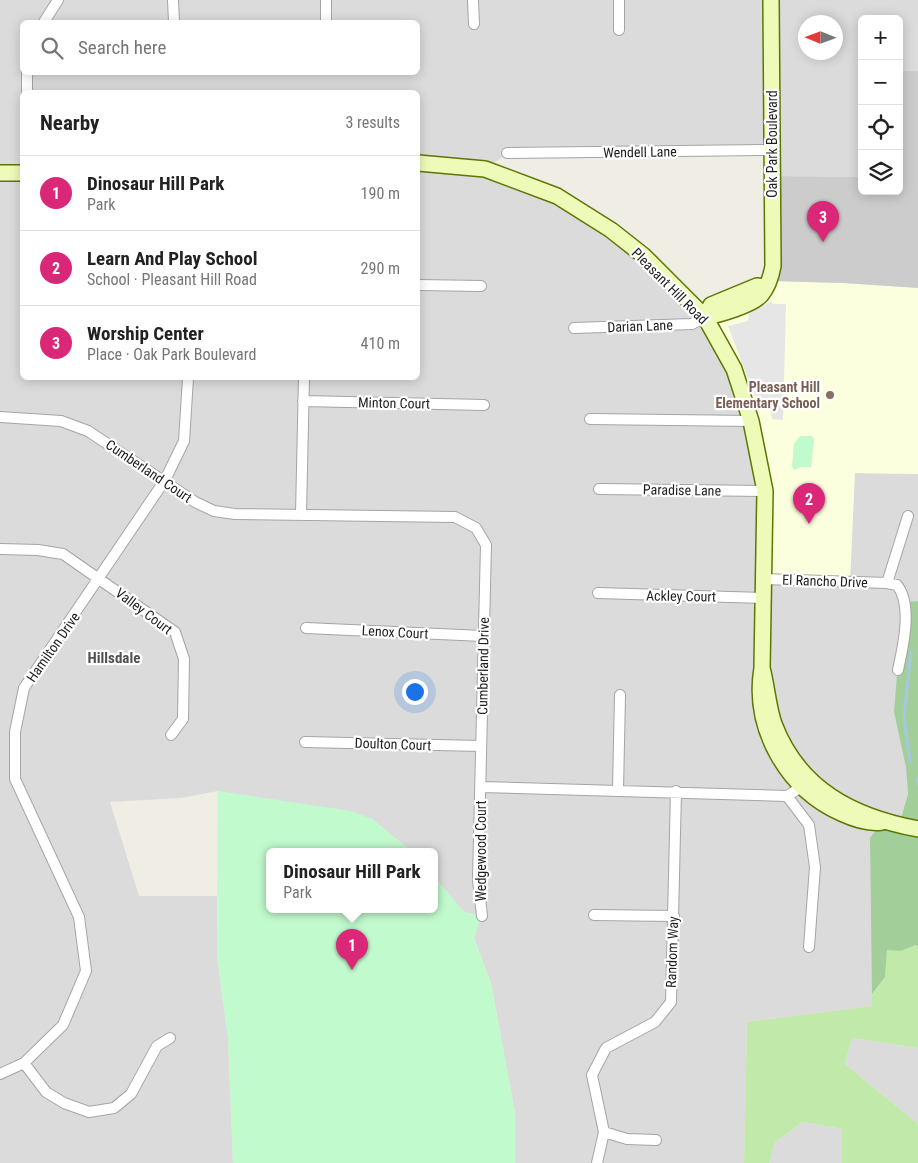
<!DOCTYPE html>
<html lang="en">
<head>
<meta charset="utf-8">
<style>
  :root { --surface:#fff; --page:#f2f2f2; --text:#222; --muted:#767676; --line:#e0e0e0; --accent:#db2777 }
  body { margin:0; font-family:"Roboto Condensed",sans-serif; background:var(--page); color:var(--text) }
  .controls { position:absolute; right:15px; top:15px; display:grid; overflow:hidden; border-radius:8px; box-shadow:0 2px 12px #0003 }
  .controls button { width:45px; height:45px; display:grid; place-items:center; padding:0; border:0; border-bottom:1px solid var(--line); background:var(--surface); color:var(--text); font:25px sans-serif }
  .compass { position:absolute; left:798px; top:15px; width:45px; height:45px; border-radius:50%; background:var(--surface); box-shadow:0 2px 12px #0003; rotate:271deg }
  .you { position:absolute; left:414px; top:691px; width:18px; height:18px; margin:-12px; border:4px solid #fff; border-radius:50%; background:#1a73e8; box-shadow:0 0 0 8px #1a73e833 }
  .badge { display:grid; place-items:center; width:32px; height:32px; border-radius:50%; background:var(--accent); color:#fff; font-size:16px; font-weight:700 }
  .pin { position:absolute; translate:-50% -41px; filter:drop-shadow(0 1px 2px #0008) }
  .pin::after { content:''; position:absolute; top:26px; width:18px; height:15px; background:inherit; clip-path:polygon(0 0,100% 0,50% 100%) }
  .popup { position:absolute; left:266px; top:848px; width:172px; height:65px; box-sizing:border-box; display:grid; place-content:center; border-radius:8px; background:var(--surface); filter:drop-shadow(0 1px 4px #0005); font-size:16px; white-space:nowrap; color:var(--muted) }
  .popup b { font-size:19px; color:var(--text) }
  .popup::after { content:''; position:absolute; left:50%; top:100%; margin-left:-10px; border:10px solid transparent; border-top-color:var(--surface) }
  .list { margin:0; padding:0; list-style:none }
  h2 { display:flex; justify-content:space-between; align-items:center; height:65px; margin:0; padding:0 20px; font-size:21px }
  h2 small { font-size:16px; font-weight:400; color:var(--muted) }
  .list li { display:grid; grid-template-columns:32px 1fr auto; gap:15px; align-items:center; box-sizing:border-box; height:75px; padding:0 20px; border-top:1px solid var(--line) }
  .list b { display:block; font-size:19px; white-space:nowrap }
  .list p { margin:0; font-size:16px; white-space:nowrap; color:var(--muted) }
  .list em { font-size:16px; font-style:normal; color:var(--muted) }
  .icon { flex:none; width:28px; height:28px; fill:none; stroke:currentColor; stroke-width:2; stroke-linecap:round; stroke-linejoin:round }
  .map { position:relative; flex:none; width:918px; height:1163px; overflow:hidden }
  .search { position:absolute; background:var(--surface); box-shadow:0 2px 12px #0003; left:20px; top:20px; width:400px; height:55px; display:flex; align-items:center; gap:12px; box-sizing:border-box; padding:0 18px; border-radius:8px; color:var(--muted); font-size:19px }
  .panel { position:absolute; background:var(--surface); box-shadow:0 2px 12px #0003; left:20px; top:90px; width:400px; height:290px; border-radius:8px }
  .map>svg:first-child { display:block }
  .residential { fill:#dcdbdb; fill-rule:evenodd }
  .education { fill:#fbffde }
  .religious { fill:#ccc }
  .grass { fill:#c1eaaa }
  .forest { fill:#a2cf99 }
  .park { fill:#c1facd }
  .parking { fill:#e6e6e6 }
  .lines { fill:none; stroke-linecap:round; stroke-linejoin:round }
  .stream { stroke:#a4c9de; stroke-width:3 }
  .street-casing { stroke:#a5a5a5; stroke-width:12 }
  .secondary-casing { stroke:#5c7704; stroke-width:18 }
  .street { stroke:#fff; stroke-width:10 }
  .secondary { stroke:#eefab8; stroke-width:15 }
  .education-dot { fill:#8d6e63; stroke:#fff; stroke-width:2 }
  .labels { text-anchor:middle; stroke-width:4.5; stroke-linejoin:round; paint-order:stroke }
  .street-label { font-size:14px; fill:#1e1e1e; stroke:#fff }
  .education-label { font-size:14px; font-weight:bold; fill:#785e54; stroke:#fff; text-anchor:end }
  .neighbourhood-label { font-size:15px; font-weight:bold; fill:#515151; stroke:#fff }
</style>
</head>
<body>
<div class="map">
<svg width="918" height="1163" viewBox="0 0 918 1163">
  <rect width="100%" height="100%" fill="#efede4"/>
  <path class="residential" d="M0 0H918V71H899V19H862V177L772 176V150L508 153 485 169 611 230 855 473 918 474V601L903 602 908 794 899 825 873 1006 747 1022 744 1163H515V1113L491 983 474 938 481 916 464 912 435 878 434 851H411L372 819 218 791 181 798 110 802 139 896H217V957L228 1037 233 1163H0ZM22 22H418V72H22ZM806 22H836V52H806ZM22 92H418V378H22Z
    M852 1038 918 1048V1124L845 1064Z
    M803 1122 842 1129V1163H769L775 1142Z"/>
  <path class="education" d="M770 281 843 283 918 288V474L855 473 850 582 765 576 751 421 705 317Z"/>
  <path class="religious" d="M899 71H918V288L843 283 770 281 772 176 862 177V191H899Z"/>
  <path class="grass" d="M916 658H918L917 763Z
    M916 945 918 947V1048L852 1038 845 1064 918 1124V1163H842V1129L803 1122 775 1142 769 1163H744L747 1022 872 1006V994L885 977 887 949 901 951Z"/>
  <path class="forest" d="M918 601V947L916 945 901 951 887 950 885 977 872 994 870 838 882 822 899 825 908 794 906 767 894 712 903 602Z"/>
  <path class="park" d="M800 436H812L814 439 811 467H801L794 470 792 466 794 444Z
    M218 791 351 811 372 819 411 851H270V909H434L435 878 464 912 482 916 474 938 491 983 515 1113V1163H233L228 1037 217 957Z"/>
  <path class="parking" d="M772 301V304H786L783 420 772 419 770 406 760 410 728 326 748 321 749 313Z"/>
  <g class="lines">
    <path class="stream" d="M910 762 904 717 911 652
      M917 779 918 784"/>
    <g class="street-casing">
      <path id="street" d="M173 0 174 22
        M326 0V22
        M473 0 474 24
        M619 0V30
        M44 22 58 0
        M27 92V72
        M507 153 772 150
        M418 285 481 286
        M574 328 692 324 705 317
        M303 401 484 405
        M0 417 61 421 88 431 195 502 214 511 235 514 455 517 476 528 486 545 478 880 482 916
        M590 419 751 421
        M599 489 765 491
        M301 514 304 378
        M0 549 38 550 63 554 175 632 184 659 183 719 171 735
        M764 579 887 583
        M598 593 764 598
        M306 628 483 636
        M898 670C903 647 913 605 897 585L887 583 908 516
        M305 742 481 746
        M481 787 787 796 806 784
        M618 790 620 695
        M787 796 809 825 815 867 809 947
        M594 915 674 916
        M24 1063 46 1092 64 1103 89 1112 114 1108 131 1094 157 1046 170 1038
        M0 1074 24 1063 63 1025 86 971 79 917 15 779V732L24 688 165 480 184 441 188 378
        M604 1132 627 1139 656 1140
        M597 1163 604 1132 592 1075 606 1048 655 1022 671 1002 676 791"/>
    </g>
    <g class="secondary-casing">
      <path id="secondary" d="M418 163 485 169 557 196 611 230 644 256 705 317 734 369 751 421 765 491 762 668
        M0 173H22
        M705 317C718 315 753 305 761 295 768 287 771 277 773 266L771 0
        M705 317 711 305 757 286 765 287
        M882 822C869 824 854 819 841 813 787 789 752 728 762 668 767 687 768 707 774 724 799 790 854 817 918 829"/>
    </g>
    <use href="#street" class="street"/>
    <use href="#secondary" class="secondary"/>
  </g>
  <circle class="education-dot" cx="830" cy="395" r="5"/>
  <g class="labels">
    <g class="street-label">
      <text transform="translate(772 144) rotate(-90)" y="5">Oak Park Boulevard</text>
      <text transform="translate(640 152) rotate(-1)" y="5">Wendell Lane</text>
      <text transform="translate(670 286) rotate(45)" y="5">Pleasant Hill Road</text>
      <text transform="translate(640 326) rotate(-2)" y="5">Darian Lane</text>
      <text transform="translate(394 403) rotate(1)" y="5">Minton Court</text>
      <text transform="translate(149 471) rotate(34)" y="5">Cumberland Court</text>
      <text transform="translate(682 490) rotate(1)" y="5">Paradise Lane</text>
      <text transform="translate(825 581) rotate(2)" y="5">El Rancho Drive</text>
      <text transform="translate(681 596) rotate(1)" y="5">Ackley Court</text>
      <text transform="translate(144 611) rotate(37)" y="5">Valley Court</text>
      <text transform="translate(395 632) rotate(3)" y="5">Lenox Court</text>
      <text transform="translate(53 647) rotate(-55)" y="5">Hamilton Drive</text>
      <text transform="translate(483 666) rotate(-89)" y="5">Cumberland Drive</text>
      <text transform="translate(393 744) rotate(2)" y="5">Doulton Court</text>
      <text transform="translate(481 851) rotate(-90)" y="5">Wedgewood Court</text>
      <text transform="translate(672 952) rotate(-88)" y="5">Random Way</text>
    </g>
    <g class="education-label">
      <text x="820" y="392">Pleasant Hill<tspan x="820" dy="16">Elementary School</tspan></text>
    </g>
    <g class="neighbourhood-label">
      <text x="114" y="663">Hillsdale</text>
    </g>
  </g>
</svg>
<div class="controls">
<button>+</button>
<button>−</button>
<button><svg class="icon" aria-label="locate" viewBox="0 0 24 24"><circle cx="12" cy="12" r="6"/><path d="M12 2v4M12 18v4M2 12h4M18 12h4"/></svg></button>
<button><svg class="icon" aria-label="layers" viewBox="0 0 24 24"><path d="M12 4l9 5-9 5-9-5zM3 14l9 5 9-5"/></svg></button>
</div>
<svg class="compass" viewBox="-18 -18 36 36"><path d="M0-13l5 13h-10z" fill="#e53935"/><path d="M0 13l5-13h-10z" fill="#767676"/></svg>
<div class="you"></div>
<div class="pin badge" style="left:352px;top:970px">1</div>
<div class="popup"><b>Dinosaur Hill Park</b>Park</div>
<div class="pin badge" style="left:809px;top:524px">2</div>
<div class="pin badge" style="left:823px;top:242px">3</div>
<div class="search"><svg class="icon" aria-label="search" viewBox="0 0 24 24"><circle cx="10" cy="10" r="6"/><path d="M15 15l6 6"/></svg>Search here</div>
<section class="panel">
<h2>Nearby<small>3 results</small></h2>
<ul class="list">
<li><span class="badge">1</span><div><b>Dinosaur Hill Park</b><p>Park</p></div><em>190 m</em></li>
<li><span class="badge">2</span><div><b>Learn And Play School</b><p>School · Pleasant Hill Road</p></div><em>290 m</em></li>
<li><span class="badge">3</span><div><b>Worship Center</b><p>Place · Oak Park Boulevard</p></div><em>410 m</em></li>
</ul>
</section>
</div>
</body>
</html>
